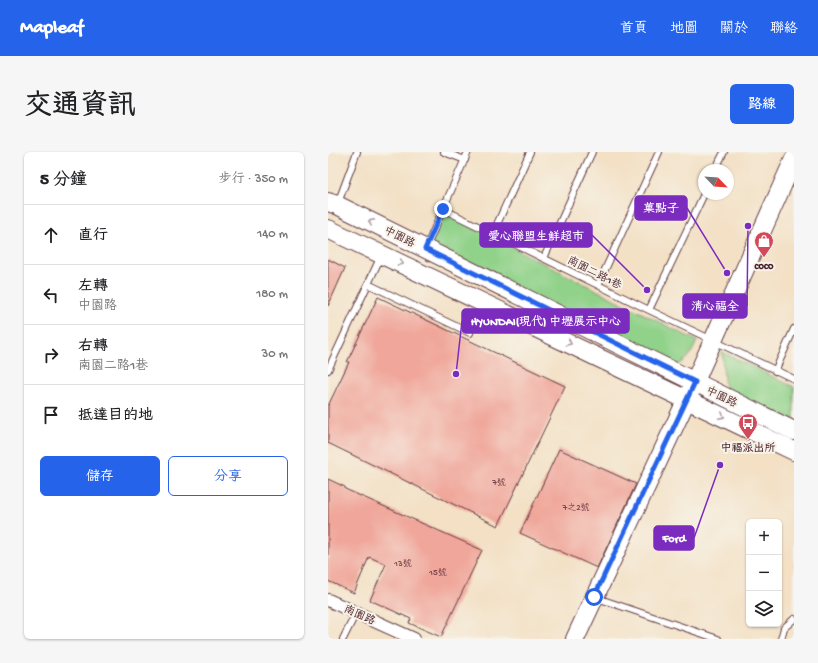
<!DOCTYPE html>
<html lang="zh-TW">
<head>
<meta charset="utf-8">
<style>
  :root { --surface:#fff; --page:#f6f6f6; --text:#202124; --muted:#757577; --line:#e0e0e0; --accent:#2563eb }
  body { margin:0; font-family:"Gochi Hand","LXGW WenKai TC",sans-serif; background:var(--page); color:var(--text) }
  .controls { position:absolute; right:12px; bottom:12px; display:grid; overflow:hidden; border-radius:6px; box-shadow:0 1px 3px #0004 }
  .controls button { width:36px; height:36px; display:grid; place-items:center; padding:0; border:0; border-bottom:1px solid var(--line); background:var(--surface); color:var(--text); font:20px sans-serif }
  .compass { position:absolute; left:370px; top:12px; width:36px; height:36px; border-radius:50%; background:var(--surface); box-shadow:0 1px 3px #0004; rotate:115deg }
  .stop { position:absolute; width:12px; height:12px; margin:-9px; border:3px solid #2563eb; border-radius:50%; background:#fff }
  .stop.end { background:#2563eb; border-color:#fff; box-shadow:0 1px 4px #0008 }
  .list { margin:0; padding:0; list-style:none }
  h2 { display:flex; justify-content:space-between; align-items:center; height:52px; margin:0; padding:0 16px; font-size:17px }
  h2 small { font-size:13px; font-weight:400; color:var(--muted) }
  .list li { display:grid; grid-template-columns:26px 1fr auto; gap:12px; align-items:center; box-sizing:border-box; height:60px; padding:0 16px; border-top:1px solid var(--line) }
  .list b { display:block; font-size:15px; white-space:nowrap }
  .list p { margin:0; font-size:13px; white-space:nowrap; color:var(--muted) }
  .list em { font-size:13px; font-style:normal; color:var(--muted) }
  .actions { display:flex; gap:8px; padding:12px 16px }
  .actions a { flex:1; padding:9px 0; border:1px solid var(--accent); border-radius:6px; text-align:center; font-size:14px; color:var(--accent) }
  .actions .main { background:var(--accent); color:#fff }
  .icon { flex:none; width:22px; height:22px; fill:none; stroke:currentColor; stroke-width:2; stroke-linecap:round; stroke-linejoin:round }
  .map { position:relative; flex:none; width:466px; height:487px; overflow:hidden; border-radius:6px }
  header { display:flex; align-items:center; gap:24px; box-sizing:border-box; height:56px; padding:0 20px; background:var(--accent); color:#fff }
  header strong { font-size:19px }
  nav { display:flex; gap:22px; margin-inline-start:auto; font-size:14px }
  .intro { display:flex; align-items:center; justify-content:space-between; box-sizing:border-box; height:96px; padding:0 24px }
  h1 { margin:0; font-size:28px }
  .button { padding:10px 18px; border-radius:6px; background:var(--accent); color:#fff; font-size:14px; font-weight:700 }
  main { display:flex; gap:24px; padding:0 24px }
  aside { flex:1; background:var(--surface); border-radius:6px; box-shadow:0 1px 3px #0004 }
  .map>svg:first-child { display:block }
  .green { fill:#91d28a; stroke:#6e785a }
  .building { fill:#f0a69a }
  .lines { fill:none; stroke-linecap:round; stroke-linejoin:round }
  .lane-casing { stroke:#633c42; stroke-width:8 }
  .street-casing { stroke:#633c42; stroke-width:14 }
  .secondary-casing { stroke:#633c42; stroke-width:20 }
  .lane { stroke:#fff; stroke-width:6 }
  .street { stroke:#fff; stroke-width:12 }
  .secondary { stroke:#fff; stroke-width:18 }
  .oneway { stroke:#ae9aa0 }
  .route { stroke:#2563eb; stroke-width:5 }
  .labels { text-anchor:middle; stroke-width:4; stroke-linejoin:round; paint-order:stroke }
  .number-label { font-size:9px; fill:#744147 }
  .street-label { font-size:11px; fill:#4a1f2b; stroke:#f7f3e8 }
  .poi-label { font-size:11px; font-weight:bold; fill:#4a1f2b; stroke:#f7f3e8 }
  .leader { fill:none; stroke:#7b2cbf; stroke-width:1.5 }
  .callout-dot { fill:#7b2cbf; stroke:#f7f3e8; stroke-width:1.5 }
  .callout { fill:#7b2cbf; stroke:#7b2cbf; stroke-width:1.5 }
  .callout-label { font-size:12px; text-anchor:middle; font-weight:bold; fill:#fff }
</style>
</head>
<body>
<header>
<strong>Mapleaf</strong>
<nav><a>首頁</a><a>地圖</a><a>關於</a><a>聯絡</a></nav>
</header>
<div class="intro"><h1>交通資訊</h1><a class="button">路線</a></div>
<main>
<aside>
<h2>5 分鐘<small>步行 · 350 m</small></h2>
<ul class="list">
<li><svg class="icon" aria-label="ahead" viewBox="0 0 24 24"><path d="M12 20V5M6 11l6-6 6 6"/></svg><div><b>直行</b></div><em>140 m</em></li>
<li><svg class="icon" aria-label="left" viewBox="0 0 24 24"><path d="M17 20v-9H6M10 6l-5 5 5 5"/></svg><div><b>左轉</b><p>中園路</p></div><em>180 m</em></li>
<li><svg class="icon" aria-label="right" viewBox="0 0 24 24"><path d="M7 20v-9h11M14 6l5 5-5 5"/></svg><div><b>右轉</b><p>南園二路1巷</p></div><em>30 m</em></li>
<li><svg class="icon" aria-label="arrive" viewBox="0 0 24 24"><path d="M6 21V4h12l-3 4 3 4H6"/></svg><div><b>抵達目的地</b></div></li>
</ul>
<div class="actions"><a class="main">儲存</a><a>分享</a></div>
</aside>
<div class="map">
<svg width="466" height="487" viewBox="0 0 466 487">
  <rect width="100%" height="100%" fill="#f7f3e8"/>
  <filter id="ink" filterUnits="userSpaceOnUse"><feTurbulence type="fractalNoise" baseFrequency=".025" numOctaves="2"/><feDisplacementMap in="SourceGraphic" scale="8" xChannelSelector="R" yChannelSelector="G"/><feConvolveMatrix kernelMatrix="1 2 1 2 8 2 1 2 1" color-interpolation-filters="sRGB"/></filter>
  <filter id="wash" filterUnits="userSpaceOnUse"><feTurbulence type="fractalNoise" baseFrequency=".012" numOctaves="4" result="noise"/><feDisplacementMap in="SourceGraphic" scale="16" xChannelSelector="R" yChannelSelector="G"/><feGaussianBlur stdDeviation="0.9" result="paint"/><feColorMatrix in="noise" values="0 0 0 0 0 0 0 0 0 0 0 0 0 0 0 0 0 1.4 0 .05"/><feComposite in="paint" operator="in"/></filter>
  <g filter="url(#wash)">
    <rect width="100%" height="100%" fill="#f3e0c5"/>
    <path class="green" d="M116 61 369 189C364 200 361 207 350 213L101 95Z
      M394 200 466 235V274L397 240Z"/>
    <g id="blocks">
      <path class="building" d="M0 107 17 116 0 154Z
        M50 145 237 234 170 374 0 291V254L21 210H19Z
        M231 297 308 332 269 416 192 381Z
        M0 327 17 335V337L62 357 154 398 113 485 81 471 83 467 42 448 58 412 41 405 26 441 0 429Z"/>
    </g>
  </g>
  <g filter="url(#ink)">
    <use href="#blocks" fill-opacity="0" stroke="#633c42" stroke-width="1"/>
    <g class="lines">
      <g class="lane-casing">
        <path id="lane" d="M116 0 137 8
          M387 18 396 0
          M10 51 29 0
          M115 57 140 0
          M165 81 202 0
          M98 96 115 57 321 158 466 227
          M216 106 264 0
          M40 132 142 181
          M270 133 331 0
          M321 158 376 42
          M0 218 53 104
          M447 219 466 177
          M269 446 390 487
          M15 487 28 461
          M453 487 456 476 466 467"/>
      </g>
      <g class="street-casing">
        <path id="street" d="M0 448 86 487"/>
      </g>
      <g class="secondary-casing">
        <path id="secondary" d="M0 50 9 53 466 279
          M0 77 466 299
          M247 487 359 247 466 7"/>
      </g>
      <use href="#lane" class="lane"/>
      <use href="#street" class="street"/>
      <use href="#secondary" class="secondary"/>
    </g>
    <defs><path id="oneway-chevron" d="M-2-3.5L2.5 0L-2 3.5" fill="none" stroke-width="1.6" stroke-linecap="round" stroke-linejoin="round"/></defs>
    <g class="oneway">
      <use href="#oneway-chevron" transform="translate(43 70) rotate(-153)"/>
      <use href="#oneway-chevron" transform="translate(73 111) rotate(25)"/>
      <use href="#oneway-chevron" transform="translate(241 191) rotate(25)"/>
      <use href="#oneway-chevron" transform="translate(394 264) rotate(26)"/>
    </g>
  </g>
  <g class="lines" filter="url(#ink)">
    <path class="route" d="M115 57 97 97 367 230 266 445"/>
  </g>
  <defs>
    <g id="shop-pin" transform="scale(1)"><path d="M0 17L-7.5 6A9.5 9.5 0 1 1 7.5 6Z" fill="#d1495b" stroke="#f7f3e8"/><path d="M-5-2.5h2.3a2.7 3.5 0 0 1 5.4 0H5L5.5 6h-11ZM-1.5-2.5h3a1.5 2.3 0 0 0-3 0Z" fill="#fff"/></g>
    <g id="bus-pin" transform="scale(1)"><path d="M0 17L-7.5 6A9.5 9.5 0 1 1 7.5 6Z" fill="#d1495b" stroke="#f7f3e8"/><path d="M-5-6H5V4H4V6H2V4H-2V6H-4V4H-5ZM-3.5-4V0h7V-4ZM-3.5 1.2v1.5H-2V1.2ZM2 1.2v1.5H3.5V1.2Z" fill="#fff"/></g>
  </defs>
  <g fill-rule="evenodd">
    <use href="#shop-pin" x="436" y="89"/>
    <use href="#bus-pin" x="420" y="271"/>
  </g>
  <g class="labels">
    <g class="number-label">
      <text x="171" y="333">7號</text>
      <text x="248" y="358">7之2號</text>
      <text x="75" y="414">13號</text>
      <text x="110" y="423">15號</text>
    </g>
    <g class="street-label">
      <text transform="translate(72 84) rotate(27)" y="4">中園路</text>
      <text transform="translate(267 120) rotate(27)" y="4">南園二路1巷</text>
      <text transform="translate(394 244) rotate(26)" y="4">中園路</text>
      <text transform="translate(32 462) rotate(24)" y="4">南園路</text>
    </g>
    <g class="poi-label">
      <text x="436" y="117">coco</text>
      <text x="420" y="299">中福派出所</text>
    </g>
  </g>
  <path class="leader" d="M399 121L359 56M319 138L264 83M420 74L419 154M128 222L134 169M392 313L366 386"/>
  <g class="callout-dot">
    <circle cx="399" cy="121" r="4"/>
    <circle cx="319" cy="138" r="4"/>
    <circle cx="420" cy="74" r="4"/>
    <circle cx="128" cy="222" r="4"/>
    <circle cx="392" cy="313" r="4"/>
  </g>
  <g class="callout">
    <rect x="307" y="44" width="52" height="24" rx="4"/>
    <rect x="152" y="71" width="112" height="24" rx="4"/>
    <rect x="355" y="142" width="64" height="24" rx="4"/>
    <rect x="134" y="157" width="167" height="24" rx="4"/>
    <rect x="326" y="374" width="40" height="24" rx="4"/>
  </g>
  <g class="callout-label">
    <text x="333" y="60">菓點子</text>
    <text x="208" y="88">愛心聯盟生鮮超市</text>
    <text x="387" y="158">清心福全</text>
    <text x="218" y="173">HYUNDAI(現代) 中壢展示中心</text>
    <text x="346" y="390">Ford</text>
  </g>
</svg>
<div class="controls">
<button>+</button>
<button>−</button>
<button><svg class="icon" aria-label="layers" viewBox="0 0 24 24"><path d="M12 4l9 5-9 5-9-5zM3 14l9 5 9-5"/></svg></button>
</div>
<svg class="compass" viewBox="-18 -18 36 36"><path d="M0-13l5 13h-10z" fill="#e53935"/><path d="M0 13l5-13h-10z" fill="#757577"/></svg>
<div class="stop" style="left:266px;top:445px"></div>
<div class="stop end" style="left:115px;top:57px"></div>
</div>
</main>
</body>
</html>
